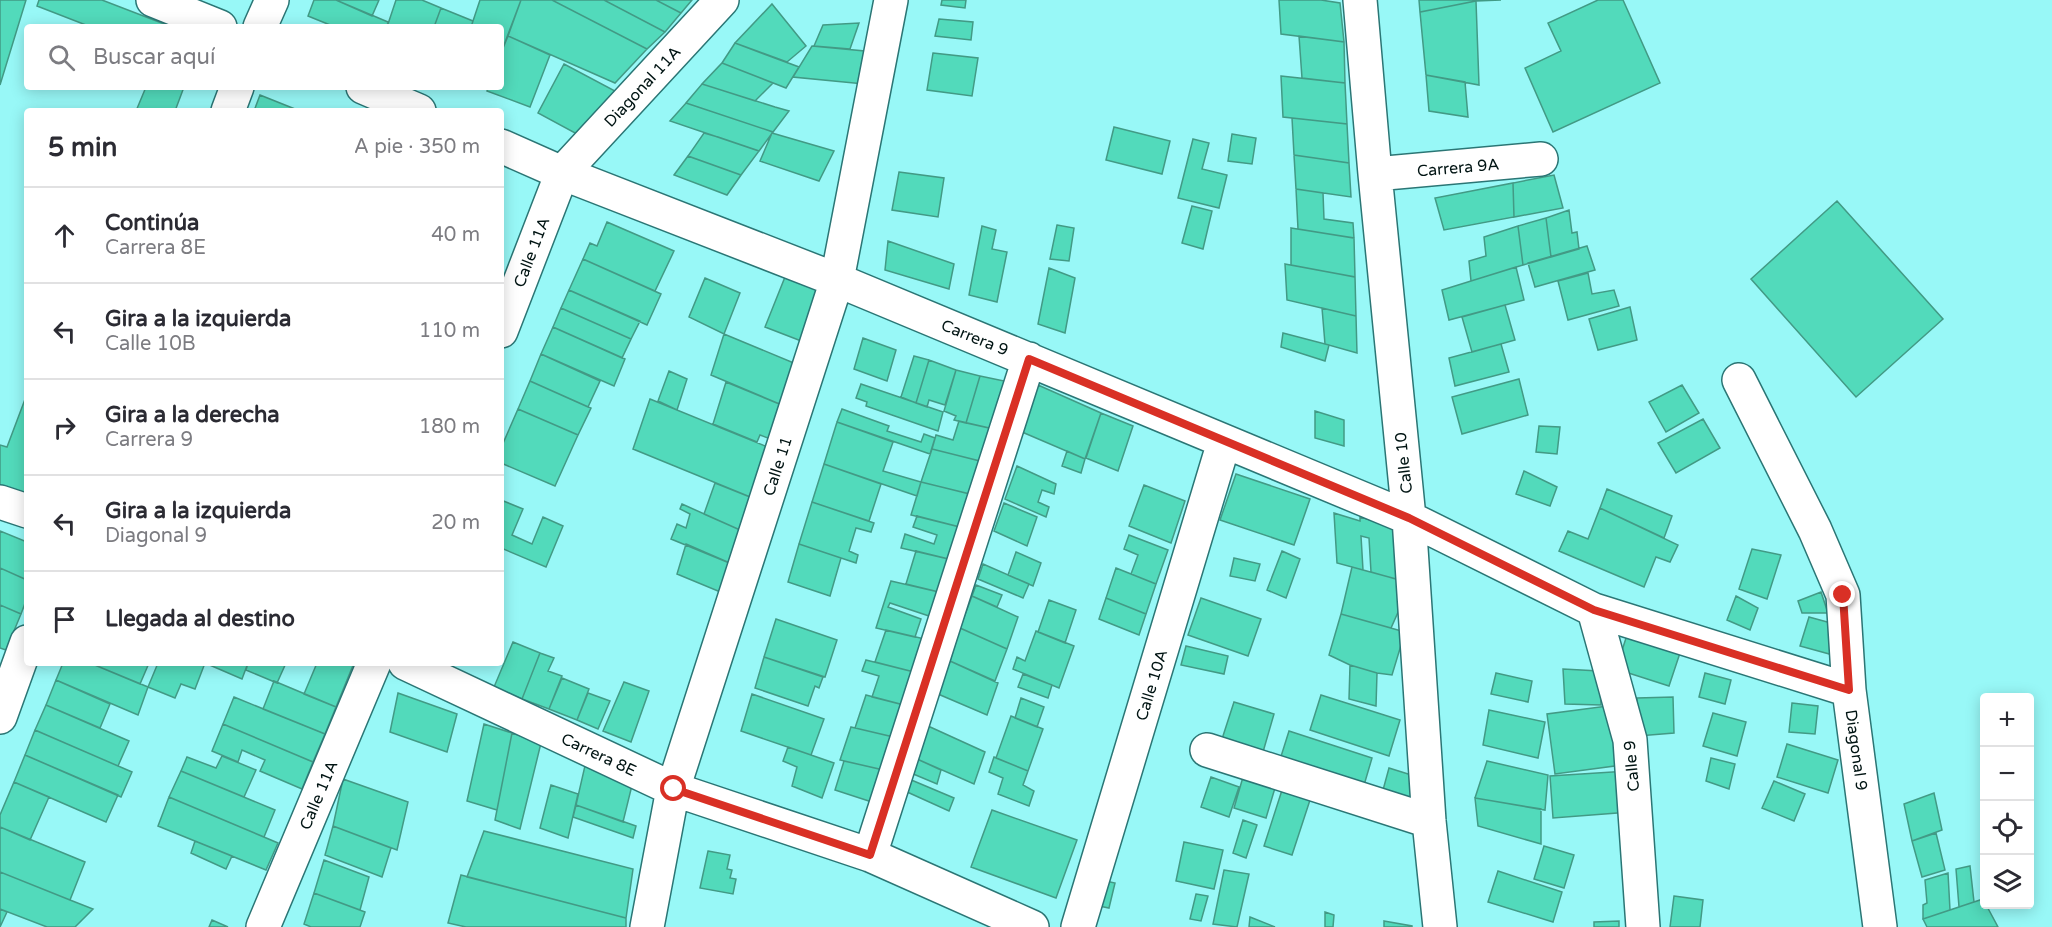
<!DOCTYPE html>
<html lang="es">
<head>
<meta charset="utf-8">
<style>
  :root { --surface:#fff; --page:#f2f2f3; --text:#2b2b33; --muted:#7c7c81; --line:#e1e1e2 }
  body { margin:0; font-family:"Varela Round",sans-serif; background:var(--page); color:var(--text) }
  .controls { position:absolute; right:18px; bottom:18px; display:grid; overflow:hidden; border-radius:6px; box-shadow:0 3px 15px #0003 }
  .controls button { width:54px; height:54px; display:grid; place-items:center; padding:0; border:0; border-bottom:2px solid var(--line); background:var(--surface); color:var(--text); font:30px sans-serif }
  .stop { position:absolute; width:18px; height:18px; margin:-14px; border:4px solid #d93025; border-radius:50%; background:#fff }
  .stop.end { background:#d93025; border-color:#fff; box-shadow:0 2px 6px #0008 }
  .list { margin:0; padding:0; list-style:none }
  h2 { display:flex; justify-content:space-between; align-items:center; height:78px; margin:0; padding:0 24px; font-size:26px }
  h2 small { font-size:20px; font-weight:400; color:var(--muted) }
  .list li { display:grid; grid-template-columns:39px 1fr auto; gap:18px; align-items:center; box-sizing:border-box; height:96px; padding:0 24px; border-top:2px solid var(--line) }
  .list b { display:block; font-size:22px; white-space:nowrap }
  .list p { margin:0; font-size:20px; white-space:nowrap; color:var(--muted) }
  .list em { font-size:20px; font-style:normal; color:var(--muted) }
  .icon { flex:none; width:33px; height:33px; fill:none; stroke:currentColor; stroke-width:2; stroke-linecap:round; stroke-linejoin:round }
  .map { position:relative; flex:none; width:2052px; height:927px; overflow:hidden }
  .search { position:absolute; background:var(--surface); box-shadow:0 3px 15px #0003; left:24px; top:24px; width:480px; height:66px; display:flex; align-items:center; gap:15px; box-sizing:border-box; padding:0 21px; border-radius:6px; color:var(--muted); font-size:22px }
  .panel { position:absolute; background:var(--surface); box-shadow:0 3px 15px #0003; left:24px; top:108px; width:480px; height:558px; border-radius:6px }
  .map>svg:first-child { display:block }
  .building { fill:#52dabb; stroke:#429a85; stroke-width:1.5 }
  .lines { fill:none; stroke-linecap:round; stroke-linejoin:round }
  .minor-casing { stroke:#2b7675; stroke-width:36 }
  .minor { stroke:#fff; stroke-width:33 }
  .route { stroke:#d93025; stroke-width:8 }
  .labels { text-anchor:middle; stroke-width:4.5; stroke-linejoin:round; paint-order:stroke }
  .street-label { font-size:16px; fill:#011413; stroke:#fff }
</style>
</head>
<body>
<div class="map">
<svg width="2052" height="927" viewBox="0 0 2052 927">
  <rect width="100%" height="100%" fill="#98f8f7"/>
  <path class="building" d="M0 0H26L0 85Z
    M39 0H102L172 27H91L37 6Z
    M314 0H336L388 22 387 27H335L308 16Z
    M336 0H379L372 16Z
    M396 0H422L441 8 434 27H387Z
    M480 0H521L501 53V27H471Z
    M521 0H552L647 49 615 83 508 36Z
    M552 0H604L665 32 647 49Z
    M604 0H656L681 13 665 32Z
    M656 0H692L681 13Z
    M942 0H966L965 8 941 5Z
    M1279 0H1321L1340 3 1344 42 1281 34Z
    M1419 0H1501L1476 1 1420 12Z
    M1598 0H1623L1660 83 1553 132 1525 68 1561 51 1548 23Z
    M1476 1 1479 85 1426 75 1420 12Z
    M772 4 806 46 787 62 735 43Z
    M441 8 473 21 471 27H434Z
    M939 19 973 22 971 40 935 36Z
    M859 23 850 49 814 46 823 25Z
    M508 36 550 55 530 107 487 91 488 87H501V53Z
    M1299 36 1344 42 1345 83 1302 78Z
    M735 43 764 54 799 67 786 88 722 63Z
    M812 46 875 52 864 84 793 77Z
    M933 53 978 58 972 96 927 90Z
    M722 63 773 83 755 101 702 84Z
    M564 64 615 91 588 140 538 113Z
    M1426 75 1465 82 1468 117 1429 111Z
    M1281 76 1345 83 1347 124 1283 117Z
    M702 84 775 107 789 111 773 132 686 103Z
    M146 87H184L175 111H136Z
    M260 95 300 111H254Z
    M686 103 773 132 759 151 670 121Z
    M1292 118 1347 124 1349 163 1294 155Z
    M1114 127 1170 141 1162 174 1106 160Z
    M704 133 718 137 759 151 741 175 688 156Z
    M772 133 834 151 819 181 760 161Z
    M1232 134 1256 138 1252 164 1228 161Z
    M1193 139 1209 143 1202 169 1227 175 1219 208 1178 198Z
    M1294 155 1349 163 1351 197 1296 189Z
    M688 156 741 175 727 195 674 175Z
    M899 172 944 178 938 217 892 210Z
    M1554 175 1563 208 1514 217 1513 183Z
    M1513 183 1514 217 1444 230 1435 198Z
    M1296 189 1323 193 1324 219 1353 223 1354 238 1298 229Z
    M1837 201 1943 319 1856 397 1751 279Z
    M1192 206 1212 211 1203 249 1182 243Z
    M1569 210 1572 233 1577 232 1579 249 1551 257 1546 218Z
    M1546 218 1551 257 1523 265 1518 226Z
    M607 222 674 251 655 291 583 259 590 243 597 246Z
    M1057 225 1074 228 1069 261 1050 259Z
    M982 226 996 230 992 249 1007 252 997 302 969 295Z
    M1518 226 1523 265 1471 281 1469 261 1486 256 1484 237Z
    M1291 228 1354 238 1355 277 1291 265Z
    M888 241 954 264 949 289 885 270Z
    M1587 246 1595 270 1535 287 1528 263Z
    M583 259 661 294 647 325 569 290Z
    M1285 264 1355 277 1356 316 1287 300Z
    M1516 267 1524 300 1449 320 1442 290Z
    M1049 268 1075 278 1065 333 1038 324Z
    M1588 273 1592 294 1614 290 1619 306 1568 320 1558 281Z
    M785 277 829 294 809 344 765 327Z
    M705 278 740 293 724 334 689 317Z
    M569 290 640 321 631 339 561 308Z
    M1505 305 1515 340 1472 352 1462 317Z
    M1630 307 1637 340 1598 350 1589 319Z
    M561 308 631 339 622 358 553 327Z
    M1322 308 1356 316 1357 353 1325 344Z
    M553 327 625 359 614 386 541 354Z
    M1283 333 1329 345 1325 361 1281 347Z
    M724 334 801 366 789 408 711 375Z
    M863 338 896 350 887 381 854 369Z
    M1501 344 1509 372 1455 386 1449 358Z
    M541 354 600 381 588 407 530 381Z
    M914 356 929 360 916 403 901 397Z
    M929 360 956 370 945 405 929 400 927 407 916 403Z
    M956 370 980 376 966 423 954 420 956 416 944 411Z
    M669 371 687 379 677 410 658 401Z
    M980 376 1009 382 994 429 966 423Z
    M1519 379 1528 415 1462 434 1452 397Z
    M530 381 591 408 578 435 518 409Z
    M726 382 789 408 778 442 760 435 757 442 713 424Z
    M861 384 943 412 938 431 866 406 867 402 856 398Z
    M1038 385 1101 413 1085 459 1022 432Z
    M1682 385 1699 413 1666 432 1649 402Z
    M27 394V496L0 486V445L7 447Z
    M650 399 775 450 760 501 633 449Z
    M518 409 578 435 555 486 501 463V448Z
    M842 409 889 426 887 431 921 442 924 434 935 438 930 454 837 422Z
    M1315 411 1344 420V446L1315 438Z
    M1101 413 1133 426 1118 471 1086 458Z
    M1703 419 1720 448 1676 473 1658 443Z
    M959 421 994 429 984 462 932 449 936 435 953 440Z
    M837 422 893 442 883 471 921 482 917 496 824 464Z
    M1539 426 1560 427 1557 454 1536 452Z
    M932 449 984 462 974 495 921 482Z
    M1067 451 1085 459 1081 473 1062 466Z
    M824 464 881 484 869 521 812 502Z
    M1017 466 1056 484 1054 494 1042 490 1038 502 1049 507 1046 517 1005 499Z
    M1524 471 1557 487 1550 506 1516 494Z
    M1236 474 1310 499 1294 545 1220 520Z
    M921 482 974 495 964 528 911 515Z
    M715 483 760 501 749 534 704 514Z
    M1144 485 1185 501 1171 543 1129 526Z
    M1607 489 1672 516 1664 538 1600 508Z
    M501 500 523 509 512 535 532 544 543 517 563 526 546 567 501 548Z
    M812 502 874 523 871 532 856 528 849 551 858 555 856 563 799 544Z
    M1004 503 1037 517 1027 546 994 531Z
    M682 504 749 534 739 567 671 539 677 524 686 528 690 514 680 509Z
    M1600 508 1678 545 1670 562 1656 557 1644 587 1559 551 1568 531 1588 539Z
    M1334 513 1360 521V517L1402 529 1406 582 1371 572 1369 538 1361 536 1363 570 1337 563Z
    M917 516 964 528 953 560 901 548 905 534 934 544 937 535 913 527Z
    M0 531 27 542V580L0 568Z
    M1129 535 1168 550 1156 584 1131 574 1138 555 1124 549Z
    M686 544 739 567 730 596 677 574Z
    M799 544 841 558 830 596 788 582Z
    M1752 549 1781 555 1767 599 1739 589Z
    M916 551 953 560 943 593 906 584Z
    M1282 551 1300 559 1286 598 1267 590Z
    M1016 552 1041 563 1033 586 1008 575Z
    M1234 558 1260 564 1255 581 1230 576Z
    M983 564 1029 584 1023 598 978 579Z
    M1352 567 1411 583 1391 628 1341 614Z
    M0 568 27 580V598L21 614 0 605Z
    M1116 568 1156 584 1146 614 1106 598Z
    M891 581 943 593 935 618 890 603 888 607 921 619 915 637 876 628Z
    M976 585 1002 595 997 607 972 596Z
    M1821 592 1828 613H1802L1798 601Z
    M972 596 1018 617 1007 649 960 628Z
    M1736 596 1758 608 1750 630 1727 620Z
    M1106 598 1146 614 1139 635 1099 619Z
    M1201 598 1261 619 1248 656 1188 635Z
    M1049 600 1076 610 1065 643 1038 632Z
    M0 605 21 614 6 650 0 648Z
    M1341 614 1405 632 1392 675 1377 673 1350 665 1329 655Z
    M1809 617 1842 626 1833 655 1800 646Z
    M776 619 837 640 825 677 764 657Z
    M960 628 1007 649 995 681 950 661Z
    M886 630 929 640 918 673 875 662Z
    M1036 631 1074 646 1059 688 1013 669 1017 657 1025 661Z
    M1627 635 1680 653 1669 686 1616 669Z
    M513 642 540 653 522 699 494 687Z
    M1186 646 1228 656 1224 674 1181 665Z
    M540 653 554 658 548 671 562 676 549 709 522 699Z
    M764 657 823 677 819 688 815 686 808 706 755 688Z
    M866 660 918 673 908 706 872 697 879 676 862 671Z
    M950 661 998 683 987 715 938 694Z
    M63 663H90L148 687 138 715 56 680Z
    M90 663H149L140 684Z
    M158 663H205L195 689 181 684 175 698 148 687Z
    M205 663H248L242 679Z
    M248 663H286L277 683 246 670Z
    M317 663H354L336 707 304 694Z
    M1350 665 1377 673 1376 706 1349 699Z
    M1563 669 1599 671 1601 705 1565 704Z
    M1496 673 1532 681 1528 702 1491 694Z
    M1705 673 1731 680 1725 704 1699 697Z
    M1023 674 1052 685 1048 698 1018 687Z
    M562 678 589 689 577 720 549 709Z
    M56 680 110 704 100 728 46 705Z
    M274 681 336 707 325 734 263 709Z
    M624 682 649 691 631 742 603 731Z
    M398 693 457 714 447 752 390 732Z
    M588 693 610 701 598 729 577 720Z
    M752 694 824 719 811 755 741 731Z
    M866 695 908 706 898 738 855 728Z
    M1321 695 1400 720 1389 756 1310 730Z
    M234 697 325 734 313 762 223 724Z
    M1673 697 1674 733 1638 736 1637 698Z
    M1021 698 1044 707 1037 727 1015 718Z
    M1234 702 1274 714 1263 752 1222 739Z
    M1792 703 1818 706 1815 734 1789 732Z
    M46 705 129 741 118 766 35 730Z
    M1615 705 1622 765 1555 774 1547 714Z
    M1489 710 1545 722 1538 758 1483 745Z
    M1713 713 1746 722 1737 756 1703 746Z
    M1011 716 1043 729 1028 771 996 758Z
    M223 724 313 762 302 789 260 771 265 760 242 750 238 762 212 751Z
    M484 724 512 733 497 810 467 801Z
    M928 726 985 752 974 784 917 759Z
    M851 727 898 738 888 771 840 760Z
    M35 730 132 772 121 797 25 755Z
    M1289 731 1372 758 1362 792 1278 766Z
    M512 733 541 743 520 829 495 820Z
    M1787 744 1838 760 1828 793 1777 777Z
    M788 747 834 763 822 798 792 786 797 767 783 761Z
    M25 755 118 795 106 822 14 782Z
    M222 756 256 770 244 797 181 771 187 757 216 768Z
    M587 757 635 773 623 822 576 805Z
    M994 757 1028 771 1023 785 1034 791 1029 806 998 794 1003 778 989 772Z
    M1711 758 1735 764 1729 789 1706 781Z
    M917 759 941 770 937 784 911 773Z
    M844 761 888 771 878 804 835 790Z
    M1487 761 1548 775 1545 810 1475 798Z
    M1389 768 1421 778 1415 799 1383 790Z
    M181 771 275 810 264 837 169 797Z
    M1628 771 1630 812 1553 818 1550 776Z
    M1211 777 1239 787 1229 817 1201 807Z
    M1243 777 1275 788 1266 818 1234 808Z
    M343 779 408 802 397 850 333 826Z
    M909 779 954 798 949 811 905 791Z
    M1774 781 1805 794 1794 821 1762 808Z
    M14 782 49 797 30 840 0 827V815Z
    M551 785 578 794 568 838 540 828Z
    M1283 787 1311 797 1292 855 1264 846Z
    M1934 793 1942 830 1912 841 1904 804Z
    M169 797 278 843 266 870 158 826Z
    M1475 798 1541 809V844L1478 826Z
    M576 805 636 826 633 838 573 817Z
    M992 810 1077 840 1056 898 971 867Z
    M1243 820 1257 825 1246 858 1233 853Z
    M333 826 391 848 382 877 325 855Z
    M0 827 85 862 70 900 0 872Z
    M484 831 633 869 626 918 467 877Z
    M1936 833 1945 870 1922 877 1912 841Z
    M195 841 232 856 226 869 191 853Z
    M1184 842 1223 850 1214 889 1176 881Z
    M1544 846 1574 855 1564 888 1534 879Z
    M708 851 730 855 727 869 732 870 730 878 736 879 733 894 700 888Z
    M324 860 369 877 360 910 314 893Z
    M1970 866 1974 902 1959 907 1956 869Z
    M1224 870 1249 874 1237 927 1213 924Z
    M1498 871 1562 892 1553 922 1488 902Z
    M0 872 70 900 93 909 75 927H47L0 909Z
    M1948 873 1950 910 1923 919V905L1927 903 1925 880Z
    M461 875 626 918V927H466L448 923Z
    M1101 880 1115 883 1109 908 1094 905Z
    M314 893 365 912 360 927H311L304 924Z
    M1196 894 1208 896 1201 921 1190 919Z
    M1674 896 1703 900 1700 927H1670Z
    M1983 899 1998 927H1927L1923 919Z
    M0 909 7 912 0 927Z
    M1325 912 1334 915 1333 927H1325Z
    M1250 917 1275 927H1249Z
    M212 920 228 927H209Z
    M1384 921 1412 926V927H1384Z
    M1619 921V927H1594V922Z"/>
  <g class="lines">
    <g class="minor-casing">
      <path id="minor" d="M153 0 220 27
        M1360 0 1375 174 1409 518 1429 821 1440 927
        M260 27 272 0
        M363 87 419 111
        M228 111 237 87
        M501 146 562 173 837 280 1409 518 1594 610 1849 690
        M1375 174 1541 159
        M501 331 562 173 722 0
        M1739 380 1815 530 1843 595 1849 690 1880 927
        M0 502 27 511
        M1594 610 1630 740 1643 927
        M405 663 673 789 870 855 1032 927
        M0 717 27 642
        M1207 750 1429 821
        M870 855 1029 359
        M263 927 374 663
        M647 927 673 789 837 280 891 0
        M1078 927 1224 442"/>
    </g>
    <use href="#minor" class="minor"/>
  </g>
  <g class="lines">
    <path class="route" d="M674 789 870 855 1029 359 1409 518 1594 610 1849 690 1843 595"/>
  </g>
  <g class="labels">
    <g class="street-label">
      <text transform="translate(642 86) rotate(-47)" y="6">Diagonal 11A</text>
      <text transform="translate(1458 167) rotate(-5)" y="6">Carrera 9A</text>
      <text transform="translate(531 252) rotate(-69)" y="6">Calle 11A</text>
      <text transform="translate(975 337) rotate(22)" y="6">Carrera 9</text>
      <text transform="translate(1403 463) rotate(-96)" y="6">Calle 10</text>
      <text transform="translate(777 466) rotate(-72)" y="6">Calle 11</text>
      <text transform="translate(1151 685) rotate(-73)" y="6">Calle 10A</text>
      <text transform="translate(1857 750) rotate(82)" y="6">Diagonal 9</text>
      <text transform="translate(599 754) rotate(25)" y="6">Carrera 8E</text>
      <text transform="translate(1631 766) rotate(-95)" y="6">Calle 9</text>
      <text transform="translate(318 795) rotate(-67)" y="6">Calle 11A</text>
    </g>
  </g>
</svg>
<div class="controls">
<button>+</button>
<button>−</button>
<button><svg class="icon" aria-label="locate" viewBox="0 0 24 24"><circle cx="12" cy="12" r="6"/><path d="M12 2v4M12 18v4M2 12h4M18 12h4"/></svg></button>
<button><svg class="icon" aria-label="layers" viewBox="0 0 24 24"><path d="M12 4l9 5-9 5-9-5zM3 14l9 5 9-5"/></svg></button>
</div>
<div class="stop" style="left:674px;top:789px"></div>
<div class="stop end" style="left:1843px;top:595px"></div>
<div class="search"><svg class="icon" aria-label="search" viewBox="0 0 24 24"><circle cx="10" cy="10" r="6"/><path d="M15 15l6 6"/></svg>Buscar aquí</div>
<section class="panel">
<h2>5 min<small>A pie · 350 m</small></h2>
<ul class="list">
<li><svg class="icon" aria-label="ahead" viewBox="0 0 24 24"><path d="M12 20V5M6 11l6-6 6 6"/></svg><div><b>Continúa</b><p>Carrera 8E</p></div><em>40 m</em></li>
<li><svg class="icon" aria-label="left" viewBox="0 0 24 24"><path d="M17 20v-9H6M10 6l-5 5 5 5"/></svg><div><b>Gira a la izquierda</b><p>Calle 10B</p></div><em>110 m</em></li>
<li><svg class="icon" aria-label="right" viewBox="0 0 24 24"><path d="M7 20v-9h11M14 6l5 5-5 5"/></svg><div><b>Gira a la derecha</b><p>Carrera 9</p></div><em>180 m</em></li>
<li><svg class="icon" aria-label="left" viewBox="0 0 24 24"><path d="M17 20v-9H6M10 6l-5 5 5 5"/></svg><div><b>Gira a la izquierda</b><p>Diagonal 9</p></div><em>20 m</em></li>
<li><svg class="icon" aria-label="arrive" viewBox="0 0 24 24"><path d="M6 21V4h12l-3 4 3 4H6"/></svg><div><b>Llegada al destino</b></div></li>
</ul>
</section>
</div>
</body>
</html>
